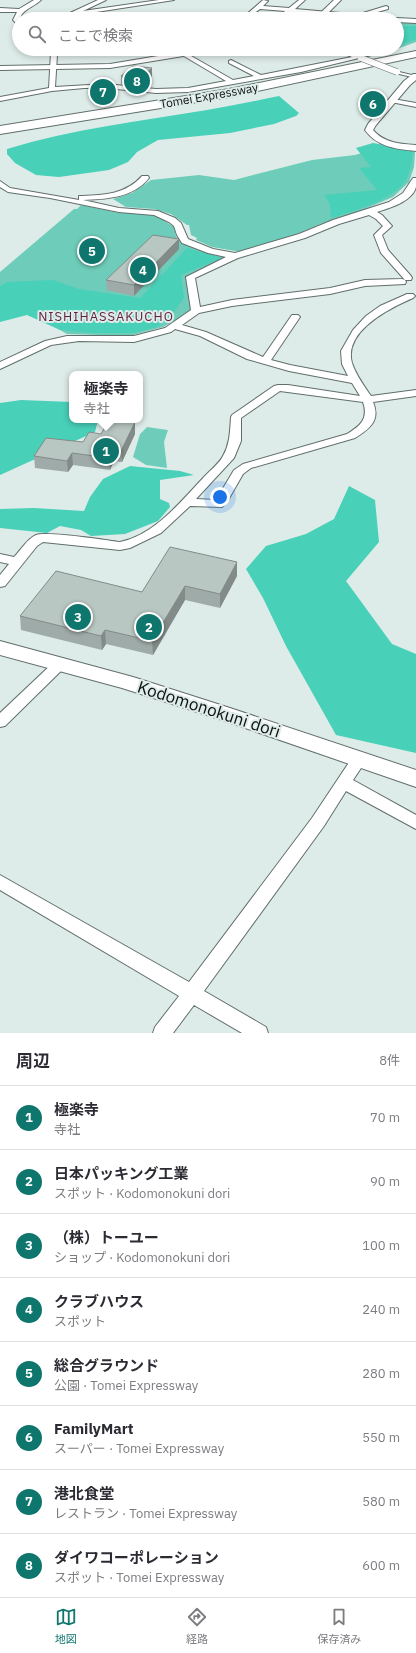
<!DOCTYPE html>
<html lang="ja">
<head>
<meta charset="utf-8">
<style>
  :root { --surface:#fff; --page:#f2f2f3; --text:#2b2b33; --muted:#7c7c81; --line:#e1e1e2; --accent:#0f766e }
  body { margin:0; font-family:"IBM Plex Sans","Noto Sans JP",sans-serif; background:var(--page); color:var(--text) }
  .you { position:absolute; left:220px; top:497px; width:14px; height:14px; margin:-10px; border:3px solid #fff; border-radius:50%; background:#1a73e8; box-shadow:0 0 0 6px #1a73e833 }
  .badge { display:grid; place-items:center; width:26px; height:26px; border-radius:50%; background:var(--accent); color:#fff; font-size:13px; font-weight:700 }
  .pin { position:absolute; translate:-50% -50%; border:2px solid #fff; box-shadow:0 1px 4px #0006 }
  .popup { position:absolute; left:69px; top:371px; width:74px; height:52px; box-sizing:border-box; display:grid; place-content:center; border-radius:8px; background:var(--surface); filter:drop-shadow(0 1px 3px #0005); font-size:13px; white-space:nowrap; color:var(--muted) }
  .popup b { font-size:15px; color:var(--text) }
  .popup::after { content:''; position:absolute; left:50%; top:100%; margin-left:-8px; border:8px solid transparent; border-top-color:var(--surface) }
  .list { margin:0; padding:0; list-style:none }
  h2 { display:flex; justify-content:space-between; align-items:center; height:52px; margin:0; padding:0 16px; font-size:17px }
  h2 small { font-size:13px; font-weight:400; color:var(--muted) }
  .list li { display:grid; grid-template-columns:26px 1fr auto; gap:12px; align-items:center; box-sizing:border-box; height:64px; padding:0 16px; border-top:1px solid var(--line) }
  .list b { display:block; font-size:15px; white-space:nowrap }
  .list p { margin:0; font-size:13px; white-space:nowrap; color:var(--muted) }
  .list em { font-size:13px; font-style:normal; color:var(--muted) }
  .icon { flex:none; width:22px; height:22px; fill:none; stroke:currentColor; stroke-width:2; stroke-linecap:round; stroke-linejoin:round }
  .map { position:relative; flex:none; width:416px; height:1033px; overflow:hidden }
  .search { position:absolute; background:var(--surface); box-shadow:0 2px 6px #0003; left:12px; right:12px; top:12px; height:44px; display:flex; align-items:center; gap:10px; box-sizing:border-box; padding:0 14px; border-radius:22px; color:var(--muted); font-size:15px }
  .sheet { height:564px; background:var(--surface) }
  nav { display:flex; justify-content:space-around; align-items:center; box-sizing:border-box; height:56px; border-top:1px solid var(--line); background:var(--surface); font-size:11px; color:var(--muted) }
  nav a { display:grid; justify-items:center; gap:2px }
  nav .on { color:var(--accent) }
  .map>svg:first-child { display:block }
  .green { fill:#6ecdba }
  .forest { fill:#48d0b8 }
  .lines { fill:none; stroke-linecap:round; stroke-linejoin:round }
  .minor-casing { stroke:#616e6b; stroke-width:2 }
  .tertiary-casing { stroke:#616e6b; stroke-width:2 }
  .secondary-casing { stroke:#616e6b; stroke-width:2 }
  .motorway-casing { stroke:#616e6b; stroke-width:2 }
  .minor { fill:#fff; fill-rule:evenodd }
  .tertiary { fill:#fff; fill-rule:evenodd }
  .secondary { fill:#fff; fill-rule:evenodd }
  .motorway { fill:#fff; fill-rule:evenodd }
  .minor-bridge-casing { stroke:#616e6b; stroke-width:7; stroke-linecap:butt }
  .minor-bridge { stroke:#fff; stroke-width:6 }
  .wall { fill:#9faba8 }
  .shaded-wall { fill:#828b88 }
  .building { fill:#b9c7c3; stroke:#828b88 }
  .labels { text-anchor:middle; stroke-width:4; stroke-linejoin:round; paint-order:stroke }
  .far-street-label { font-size:12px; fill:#0d1211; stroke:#deece9 }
  .far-neighbourhood-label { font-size:13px; letter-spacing:1px; fill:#601d38; stroke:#deece9 }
  .near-street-label { font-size:17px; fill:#0d1211; stroke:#deece9 }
</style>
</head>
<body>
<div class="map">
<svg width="416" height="1033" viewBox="0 0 416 1033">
  <rect width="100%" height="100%" fill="#deece9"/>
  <path class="green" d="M397 21 416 22V42L397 49Z
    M385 146 415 152 414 167 409 182 393 197 363 210 323 223 299 233 241 252 212 247 196 240 197 238 191 235 189 225H187L171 214 154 209 126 207 113 199 132 193 151 180 199 175 234 180 312 160 355 155Z
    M81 205 119 213 134 212 148 214 160 218 174 227C175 230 175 233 176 236 182 248 211 254 223 257L225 261 189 278 186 281 190 295V312L163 327 129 336 67 334 0 296V272L74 209H77Z
    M147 427 168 430 164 442 167 468 146 465 133 457 140 434Z"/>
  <path class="forest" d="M403 26H416V39L404 44H397V33L405 32Z
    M279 96 299 113 296 116 274 124 230 133 158 140 137 152 128 162 109 170 59 177 36 175 15 163 7 154V149C72 129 140 121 207 110 231 106 255 101 279 96Z
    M373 143 413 150C412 160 411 169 407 178 396 200 353 211 331 218L330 204 324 195 377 190 359 168 371 167 356 148Z
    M187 248 222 258 181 275 184 298 171 316 157 327 133 333H94L60 330 27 315 0 322V286L7 282 53 280 79 289 140 298Z
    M21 400 72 402V420H98L95 432 0 475V403Z
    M130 466 180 471 194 475 160 480V499L169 503 170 507 158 521 125 534 91 536 81 530 60 526 47 533 0 528V509L34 508 84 511 90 497 103 479Z
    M349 486 375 500 379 542 346 581 392 644 416 654V753L336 735 286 646 263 598 246 569 266 546 306 534 334 519Z"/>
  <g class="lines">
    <g class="minor-casing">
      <path id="minor" d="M34 0H41C30 10 19 9 19 26L13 20 17 12H0V8L19 9Z
        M98 0H106L83 11 159 0H174L51 19H38L70 13Z
        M263 0 268 1 263 6 289 8 299 0H305L295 9 363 15V13L386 6 388 7V9L367 15 390 17 393 19H372L291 12 282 19H276L285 11 260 9C248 19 239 19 223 19L247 14Z
        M397 18 416 19V23L397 22V19H395Z
        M48 49H55L57 51 122 49 104 53 57 55 55 87 106 84 156 89 188 88 226 81 172 49H179L233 80 254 76 229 63V61L231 60 261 75 352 57 334 49H343L359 55 375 52 370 49H379L384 52 301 72 188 92 156 93 106 88H84L52 91 0 101V97L49 88 51 52Z
        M310 49H324L302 54 299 52Z
        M395 71 416 76V78L395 73Z
        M393 99 416 103V107L391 102 390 101Z
        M142 176H148L149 178C133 198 107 199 83 200L119 208 158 211 175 218 181 223 188 239 213 249 235 253 299 234 333 220 389 202 403 193 413 178H416C416 180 416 185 416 187 412 202 389 208 377 212L382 215 392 226 382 235 388 250 411 276 412 278 411 280H405L381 253 374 235 383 226 376 219 369 215 339 224 305 238 238 258 195 278 200 307 232 300 330 288 365 280 402 279 405 280 406 282 405 284 365 286 330 294 232 306 199 313 182 325 206 332 263 357 292 315H298L300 317 271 360 290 365 348 376 342 364 341 351 353 330 366 316 380 306 407 294H413L415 296 413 298C390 308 343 331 352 363 356 375 364 386 371 396L416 390V396L373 402C381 421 369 429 355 438L251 468 243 474 227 502 222 507 190 506 161 533 130 548 120 550 43 542 37 546 5 586 0 587V575L9 564 0 562V554L14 557C21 550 27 539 36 535 47 531 105 540 120 542 155 535 181 501 204 477 210 470 219 464 223 456 230 444 230 431 231 417L232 415 274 386 278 385H288L360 396 352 383 289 371 247 359 200 336 175 329 171 332 134 342 79 341 51 345 0 369V362L45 341 67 336H134L165 328 191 310 186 277 226 257 208 253 182 243 177 235 174 226 169 222 154 215 119 212 50 198 8 192 0 187V181L10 188 79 200V196H82C105 195 126 194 142 176ZM280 391 363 402C369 419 360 426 347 434L243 464 234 470 216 500 196 499 234 458 241 441V418Z
        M60 659 65 661 67 664 65 667 5 726 0 727V713L55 661Z
        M359 753 364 755 367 759 353 780 416 815V829L346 791 324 826 204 991 266 1027 268 1033H242L194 1005 173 1033H153L155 1027 179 996 0 890V875L189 982 312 818 354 755Z"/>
    </g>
    <g class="tertiary-casing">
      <path id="tertiary" d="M334 0H341L322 19H314Z
        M200 49H218L214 51 110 68 0 70V66L110 64Z
        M413 74H416V80L410 85 376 125 373 130C384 143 401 144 416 145V151C396 149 377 147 365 130L368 124 404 81Z"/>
    </g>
    <g class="secondary-casing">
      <path id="secondary" d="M0 641 133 677 230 708 416 770V787L216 718 122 688 0 655Z"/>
    </g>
    <g class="motorway-casing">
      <path id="motorway" d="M416 51V57L229 97 0 134V126L229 89Z"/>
    </g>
    <use href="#minor" class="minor"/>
    <use href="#tertiary" class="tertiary"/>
    <use href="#secondary" class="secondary"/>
    <use href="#motorway" class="motorway"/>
    <g class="minor-bridge-casing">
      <path id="minor-bridge" d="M361 58 397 72"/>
    </g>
    <use href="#minor-bridge" class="minor-bridge"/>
  </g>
  <path class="wall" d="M121 76H152L141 86 121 84Z
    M179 239V249L134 296 107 290 106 280Z
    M101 434H135L122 462 114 461 110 470 73 465 68 472 35 468 34 456 83 442Z
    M237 576 220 608 185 600 153 655 106 644 102 650 21 630 20 616 142 592Z"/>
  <path class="shaded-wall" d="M152 68V76L141 86 140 78Z
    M179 239V249L134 296V285Z
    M135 422V434L122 462 121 451Z
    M114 450V461L110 470 109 458Z
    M72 453 73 465 68 472 67 461Z
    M237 562V576L220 608V594Z
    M185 586V600L153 655 152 641Z
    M105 630 106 644 102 650 101 636Z"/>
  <path class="building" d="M133 66 152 68 140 78 121 76Z
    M153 235 179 239 134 285 106 280Z
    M109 420H118L135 422 121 451 114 450 109 458 72 453 67 461 34 456 46 438 83 442 89 432 101 434Z
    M170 547 237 562 220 594 185 586 152 641 105 630 101 636 20 616 56 571 142 592Z"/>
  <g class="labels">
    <g class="far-street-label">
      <text transform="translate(209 96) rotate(-10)" y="4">Tomei Expressway</text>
    </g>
    <g class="far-neighbourhood-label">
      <text x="106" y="321">NISHIHASSAKUCHO</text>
    </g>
    <g class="near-street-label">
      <text transform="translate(209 709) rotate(18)" y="6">Kodomonokuni dori</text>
    </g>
  </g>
</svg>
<div class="you"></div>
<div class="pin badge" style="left:106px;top:451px">1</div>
<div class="popup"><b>極楽寺</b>寺社</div>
<div class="pin badge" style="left:149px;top:627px">2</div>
<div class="pin badge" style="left:78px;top:617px">3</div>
<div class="pin badge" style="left:143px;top:270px">4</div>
<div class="pin badge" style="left:92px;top:251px">5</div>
<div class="pin badge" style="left:373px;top:104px">6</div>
<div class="pin badge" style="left:103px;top:92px">7</div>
<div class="pin badge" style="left:137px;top:81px">8</div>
<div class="search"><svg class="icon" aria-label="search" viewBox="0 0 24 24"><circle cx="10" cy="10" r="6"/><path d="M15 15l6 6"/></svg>ここで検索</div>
</div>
<section class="sheet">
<h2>周辺<small>8件</small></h2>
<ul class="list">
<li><span class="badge">1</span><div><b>極楽寺</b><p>寺社</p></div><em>70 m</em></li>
<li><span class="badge">2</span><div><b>日本パッキング工業</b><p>スポット · Kodomonokuni dori</p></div><em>90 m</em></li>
<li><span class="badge">3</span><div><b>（株）トーユー</b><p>ショップ · Kodomonokuni dori</p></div><em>100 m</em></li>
<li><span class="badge">4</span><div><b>クラブハウス</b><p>スポット</p></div><em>240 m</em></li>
<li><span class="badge">5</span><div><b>総合グラウンド</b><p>公園 · Tomei Expressway</p></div><em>280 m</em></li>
<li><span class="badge">6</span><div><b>FamilyMart</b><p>スーパー · Tomei Expressway</p></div><em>550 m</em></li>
<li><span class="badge">7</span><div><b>港北食堂</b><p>レストラン · Tomei Expressway</p></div><em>580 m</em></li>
<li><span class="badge">8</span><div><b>ダイワコーポレーション</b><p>スポット · Tomei Expressway</p></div><em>600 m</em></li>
</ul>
</section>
<nav>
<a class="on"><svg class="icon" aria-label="map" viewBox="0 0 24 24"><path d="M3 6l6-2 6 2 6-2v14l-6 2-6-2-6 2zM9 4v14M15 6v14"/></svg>地図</a>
<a><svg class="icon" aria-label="directions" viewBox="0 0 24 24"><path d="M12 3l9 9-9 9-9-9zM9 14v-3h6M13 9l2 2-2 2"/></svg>経路</a>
<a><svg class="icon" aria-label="saved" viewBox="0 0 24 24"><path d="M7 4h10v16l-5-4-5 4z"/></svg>保存済み</a>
</nav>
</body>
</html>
